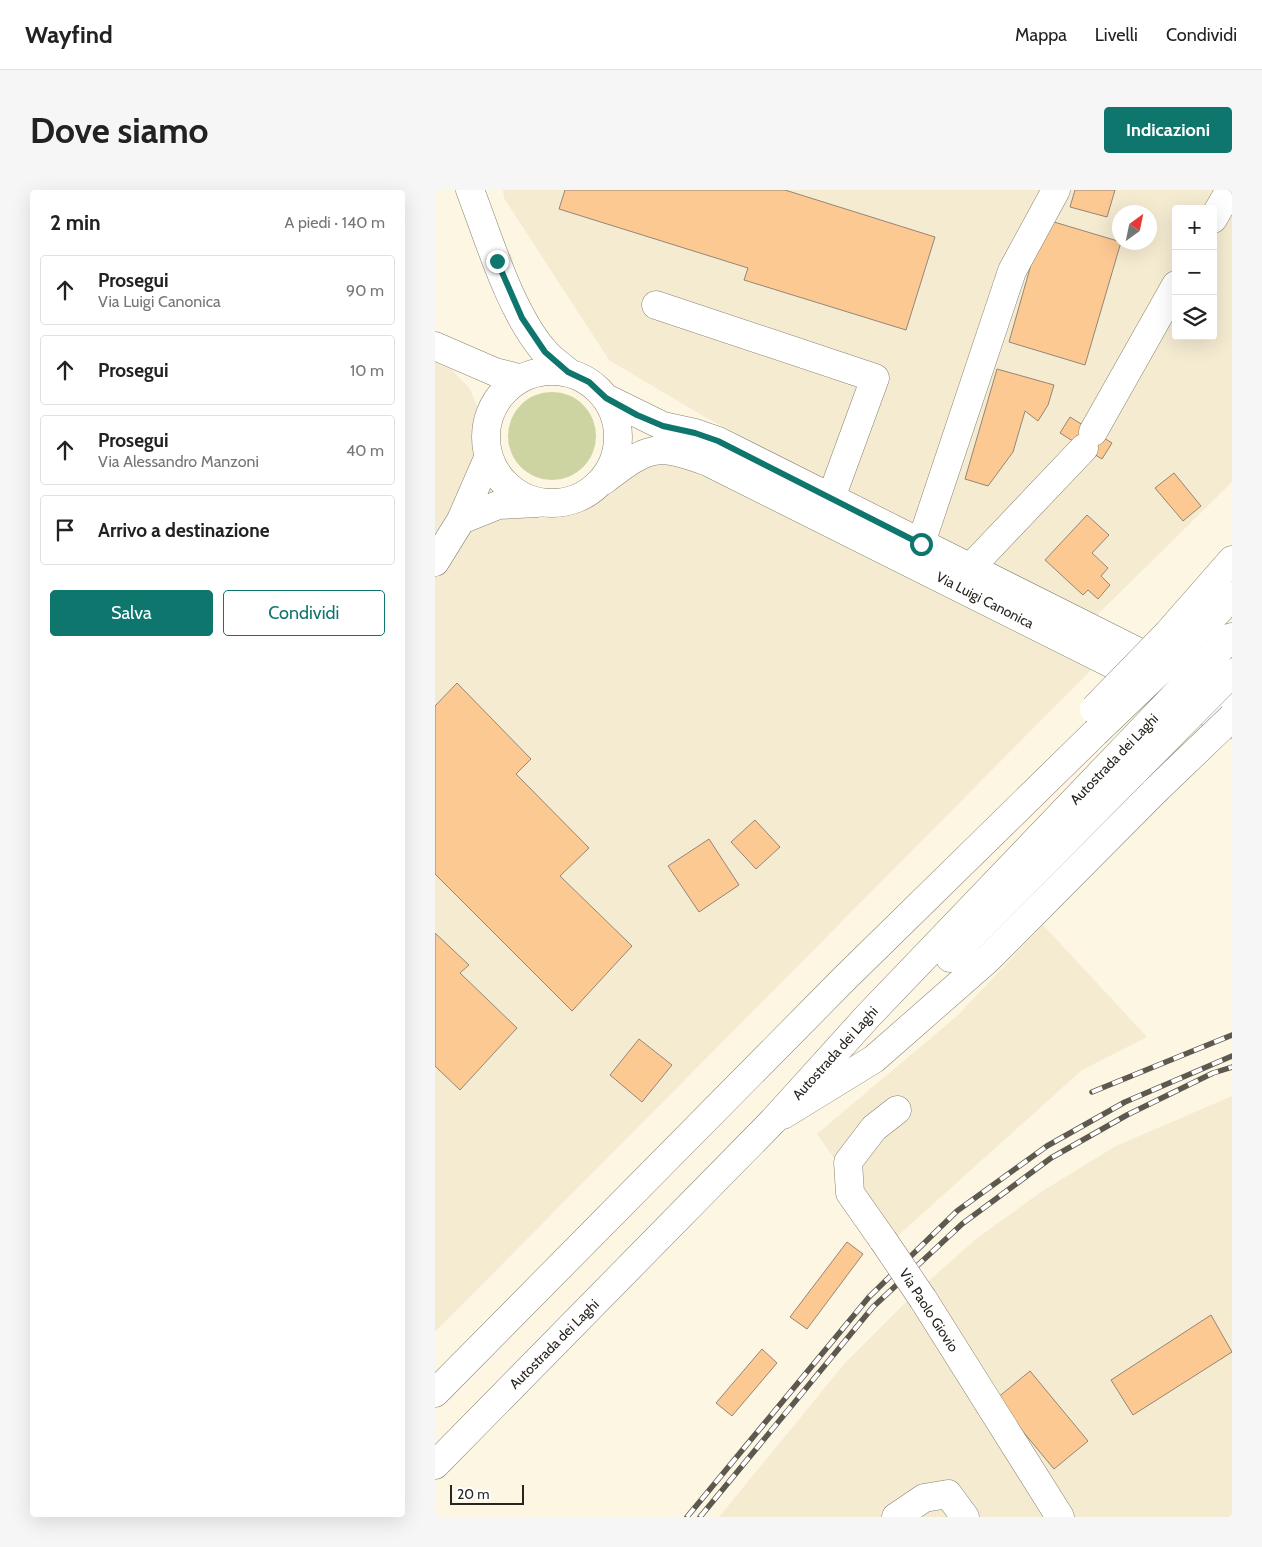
<!DOCTYPE html>
<html lang="it">
<head>
<meta charset="utf-8">
<style>
  :root { --surface:#fff; --page:#f6f6f6; --text:#222; --muted:#767676; --line:#e0e0e0; --accent:#0f766e }
  body { margin:0; font-family:Cabin,sans-serif; background:var(--page); color:var(--text) }
  .controls { position:absolute; right:15px; top:15px; display:grid; overflow:hidden; border-radius:5px; box-shadow:0 5px 20px #0002 }
  .controls button { width:45px; height:45px; display:grid; place-items:center; padding:0; border:0; border-bottom:1px solid var(--line); background:var(--surface); color:var(--text); font:25px sans-serif }
  .compass { position:absolute; left:677px; top:15px; width:45px; height:45px; border-radius:50%; background:var(--surface); box-shadow:0 5px 20px #0002; rotate:33deg }
  .scale { position:absolute; left:15px; bottom:12px; width:74px; box-sizing:border-box; padding-left:5px; border:2px solid #28251e; border-top:0; font-size:14px; line-height:18px; white-space:nowrap; color:#28251e; -webkit-text-stroke:4px #fff; paint-order:stroke }
  .stop { position:absolute; width:15px; height:15px; margin:-11px; border:4px solid #0f766e; border-radius:50%; background:#fff }
  .stop.end { background:#0f766e; border-color:#fff; box-shadow:0 1px 5px #0008 }
  .list { margin:0; padding:0; list-style:none }
  h2 { display:flex; justify-content:space-between; align-items:center; height:65px; margin:0; padding:0 20px; font-size:21px }
  h2 small { font-size:16px; font-weight:400; color:var(--muted) }
  .list li { display:grid; grid-template-columns:32px 1fr auto; gap:15px; align-items:center; box-sizing:border-box; height:70px; margin:0 10px 10px; padding:0 10px; border:1px solid var(--line); border-radius:5px }
  .list b { display:block; font-size:19px; white-space:nowrap }
  .list p { margin:0; font-size:16px; white-space:nowrap; color:var(--muted) }
  .list em { font-size:16px; font-style:normal; color:var(--muted) }
  .actions { display:flex; gap:10px; padding:15px 20px }
  .actions a { flex:1; padding:11px 0; border:1px solid var(--accent); border-radius:5px; text-align:center; font-size:18px; color:var(--accent) }
  .actions .main { background:var(--accent); color:#fff }
  .icon { flex:none; width:28px; height:28px; fill:none; stroke:currentColor; stroke-width:2; stroke-linecap:round; stroke-linejoin:round }
  .map { position:relative; flex:none; width:797px; height:1327px; overflow:hidden; border-radius:5px }
  header { display:flex; align-items:center; gap:30px; box-sizing:border-box; height:70px; padding:0 25px; background:var(--surface); border-bottom:1px solid var(--line) }
  header strong { font-size:24px }
  nav { display:flex; gap:28px; margin-inline-start:auto; font-size:18px }
  .intro { display:flex; align-items:center; justify-content:space-between; box-sizing:border-box; height:120px; padding:0 30px }
  h1 { margin:0; font-size:35px }
  .button { padding:12px 22px; border-radius:5px; background:var(--accent); color:#fff; font-size:18px; font-weight:700 }
  main { display:flex; gap:30px; padding:0 30px }
  aside { flex:1; background:var(--surface); border-radius:5px; box-shadow:0 5px 20px #0002 }
  .map>svg:first-child { display:block }
  .built { fill:#f5ebd1; fill-rule:evenodd }
  .green { fill:#cdd4a1 }
  .building { fill:#fdc993; stroke:#938678 }
  .lines { fill:none; stroke-linecap:round; stroke-linejoin:round }
  .minor-casing { stroke:#878170; stroke-width:29 }
  .highway-casing { stroke:#878170; stroke-width:29 }
  .minor { stroke:#fff; stroke-width:28 }
  .highway { stroke:#fff; stroke-width:28 }
  .rail-casing { stroke:#5d594f; stroke-width:5.5 }
  .rail { stroke:#fff; stroke-width:4; stroke-dasharray:11; stroke-linecap:butt }
  .minor-bridge-casing { stroke:#878170; stroke-width:29; stroke-linecap:butt }
  .highway-bridge-casing { stroke:#878170; stroke-width:29; stroke-linecap:butt }
  .minor-bridge { stroke:#fff; stroke-width:28 }
  .highway-bridge { stroke:#fff; stroke-width:28 }
  .route { stroke:#0f766e; stroke-width:6 }
  .labels { text-anchor:middle; stroke-width:4; stroke-linejoin:round; paint-order:stroke }
  .street-label { font-size:14px; fill:#28251e; stroke:#fff }
</style>
</head>
<body>
<header>
<strong>Wayfind</strong>
<nav><a>Mappa</a><a>Livelli</a><a>Condividi</a></nav>
</header>
<div class="intro"><h1>Dove siamo</h1><a class="button">Indicazioni</a></div>
<main>
<aside>
<h2>2 min<small>A piedi · 140 m</small></h2>
<ul class="list">
<li><svg class="icon" aria-label="ahead" viewBox="0 0 24 24"><path d="M12 20V5M6 11l6-6 6 6"/></svg><div><b>Prosegui</b><p>Via Luigi Canonica</p></div><em>90 m</em></li>
<li><svg class="icon" aria-label="ahead" viewBox="0 0 24 24"><path d="M12 20V5M6 11l6-6 6 6"/></svg><div><b>Prosegui</b></div><em>10 m</em></li>
<li><svg class="icon" aria-label="ahead" viewBox="0 0 24 24"><path d="M12 20V5M6 11l6-6 6 6"/></svg><div><b>Prosegui</b><p>Via Alessandro Manzoni</p></div><em>40 m</em></li>
<li><svg class="icon" aria-label="arrive" viewBox="0 0 24 24"><path d="M6 21V4h12l-3 4 3 4H6"/></svg><div><b>Arrivo a destinazione</b></div></li>
</ul>
<div class="actions"><a class="main">Salva</a><a>Condividi</a></div>
</aside>
<div class="map">
<svg width="797" height="1327" viewBox="0 0 797 1327">
  <rect width="100%" height="100%" fill="#fdf6e3"/>
  <path class="built" d="M68 0H797V292L654 433 268 226 174 170 69 8ZM741 19H778V146H741ZM684 22H714V52H684Z
    M0 162 35 199 44 221 40 255 54 289 76 308 112 321 139 319 163 306 207 272 238 270 269 283 656 480 0 1142Z
    M608 735 712 847 647 880 457 1051 382 944 522 826Z
    M797 906V1327H630L487 1097 541 1049 606 1002 681 956Z
    M476 1107 613 1327H284L410 1173Z"/>
  <path class="green" d="M73 246a44 44 0 1 1 88 0a44 44 0 1 1-88 0Z"/>
  <path class="building" d="M130 0H350L500 47 471 140 309 90 313 78 124 19Z
    M640 0H680L672 27 635 17Z
    M609 29 686 52 650 175 574 152Z
    M562 179 619 195 613 215 603 231 590 221 578 262 553 296 530 289Z
    M635 227 677 253 667 269 625 243Z
    M739 283 766 316 748 331 720 298Z
    M652 325 674 345 657 363 673 378 666 386 675 395 663 409 653 400 648 405 610 370Z
    M22 493 96 569 81 584 154 658 125 686 197 756 137 821 0 684V516Z
    M320 630 345 657 321 679 296 652Z
    M274 649 304 695 264 722 233 676Z
    M0 743 34 775 25 783 82 838 25 900 0 876Z
    M204 849 237 875 207 912 175 885Z
    M412 1052 428 1064 372 1139 355 1127Z
    M776 1125 797 1162 698 1225 676 1190Z
    M327 1159 342 1173 297 1226 281 1213Z
    M595 1181 653 1251 619 1279 561 1209Z"/>
  <g class="lines">
    <g class="minor-casing">
      <path id="minor" d="M35 0C54 49 75 122 110 162 116 169 126 176 133 182
        M778 29 795 0
        M221 115 440 188 396 308
        M0 156 60 182 84 188
        M51 247a66 66 0 1 1 132 0a66 66 0 1 1-132 0Z
        M171 208 228 236 260 243 283 251 797 509
        M658 242 741 95
        M168 291C213 257 219 252 273 272L797 534
        M26 330 63 315 102 313
        M486 353 577 81 621 0
        M0 372 26 330 53 268
        M535 378 649 258
        M348 925 439 869 553 769 720 601
        M448 1050 415 1003 413 972 439 938 462 920
        M488 1109 625 1327
        M461 1327 489 1308 513 1304 530 1327"/>
    </g>
    <g class="highway-casing">
      <path id="highway" d="M733 443 797 370
        M753 454 797 406
        M777 467 797 447
        M515 768 700 581
        M0 1203 410 788 660 543
        M0 1275 338 931 432 827 683 565"/>
    </g>
    <use href="#minor" class="minor"/>
    <use href="#highway" class="highway"/>
    <g class="rail-casing">
      <path id="rail" d="M657 902 797 845
        M252 1327 434 1107 522 1021 612 956 690 912 797 866
        M265 1327 438 1117 527 1034 616 968 692 925 778 883 797 877"/>
    </g>
    <use href="#rail" class="rail"/>
    <g class="minor-bridge-casing">
      <path id="minor-bridge" d="M720 601 797 527
        M448 1050 488 1109"/>
    </g>
    <g class="highway-bridge-casing">
      <path id="highway-bridge" d="M659 519 733 443
        M660 543 753 454
        M683 565 777 467
        M700 581 797 483"/>
    </g>
    <use href="#minor-bridge" class="minor-bridge"/>
    <use href="#highway-bridge" class="highway-bridge"/>
  </g>
  <g class="lines">
    <path class="route" d="M62 71 87 128 110 162 133 182 154 192 171 208 202 225 228 236 260 243 283 251 486 354"/>
  </g>
  <g class="labels">
    <g class="street-label">
      <text transform="translate(550 410) rotate(27)" y="5">Via Luigi Canonica</text>
      <text transform="translate(679 569) rotate(-46)" y="5">Autostrada dei Laghi</text>
      <text transform="translate(400 863) rotate(-48)" y="5">Autostrada dei Laghi</text>
      <text transform="translate(494 1120) rotate(57)" y="5">Via Paolo Giovio</text>
      <text transform="translate(119 1154) rotate(-45)" y="5">Autostrada dei Laghi</text>
    </g>
  </g>
</svg>
<div class="controls">
<button>+</button>
<button>−</button>
<button><svg class="icon" aria-label="layers" viewBox="0 0 24 24"><path d="M12 4l9 5-9 5-9-5zM3 14l9 5 9-5"/></svg></button>
</div>
<svg class="compass" viewBox="-18 -18 36 36"><path d="M0-13l5 13h-10z" fill="#e53935"/><path d="M0 13l5-13h-10z" fill="#767676"/></svg>
<div class="scale">20 m</div>
<div class="stop" style="left:486px;top:354px"></div>
<div class="stop end" style="left:62px;top:71px"></div>
</div>
</main>
</body>
</html>
